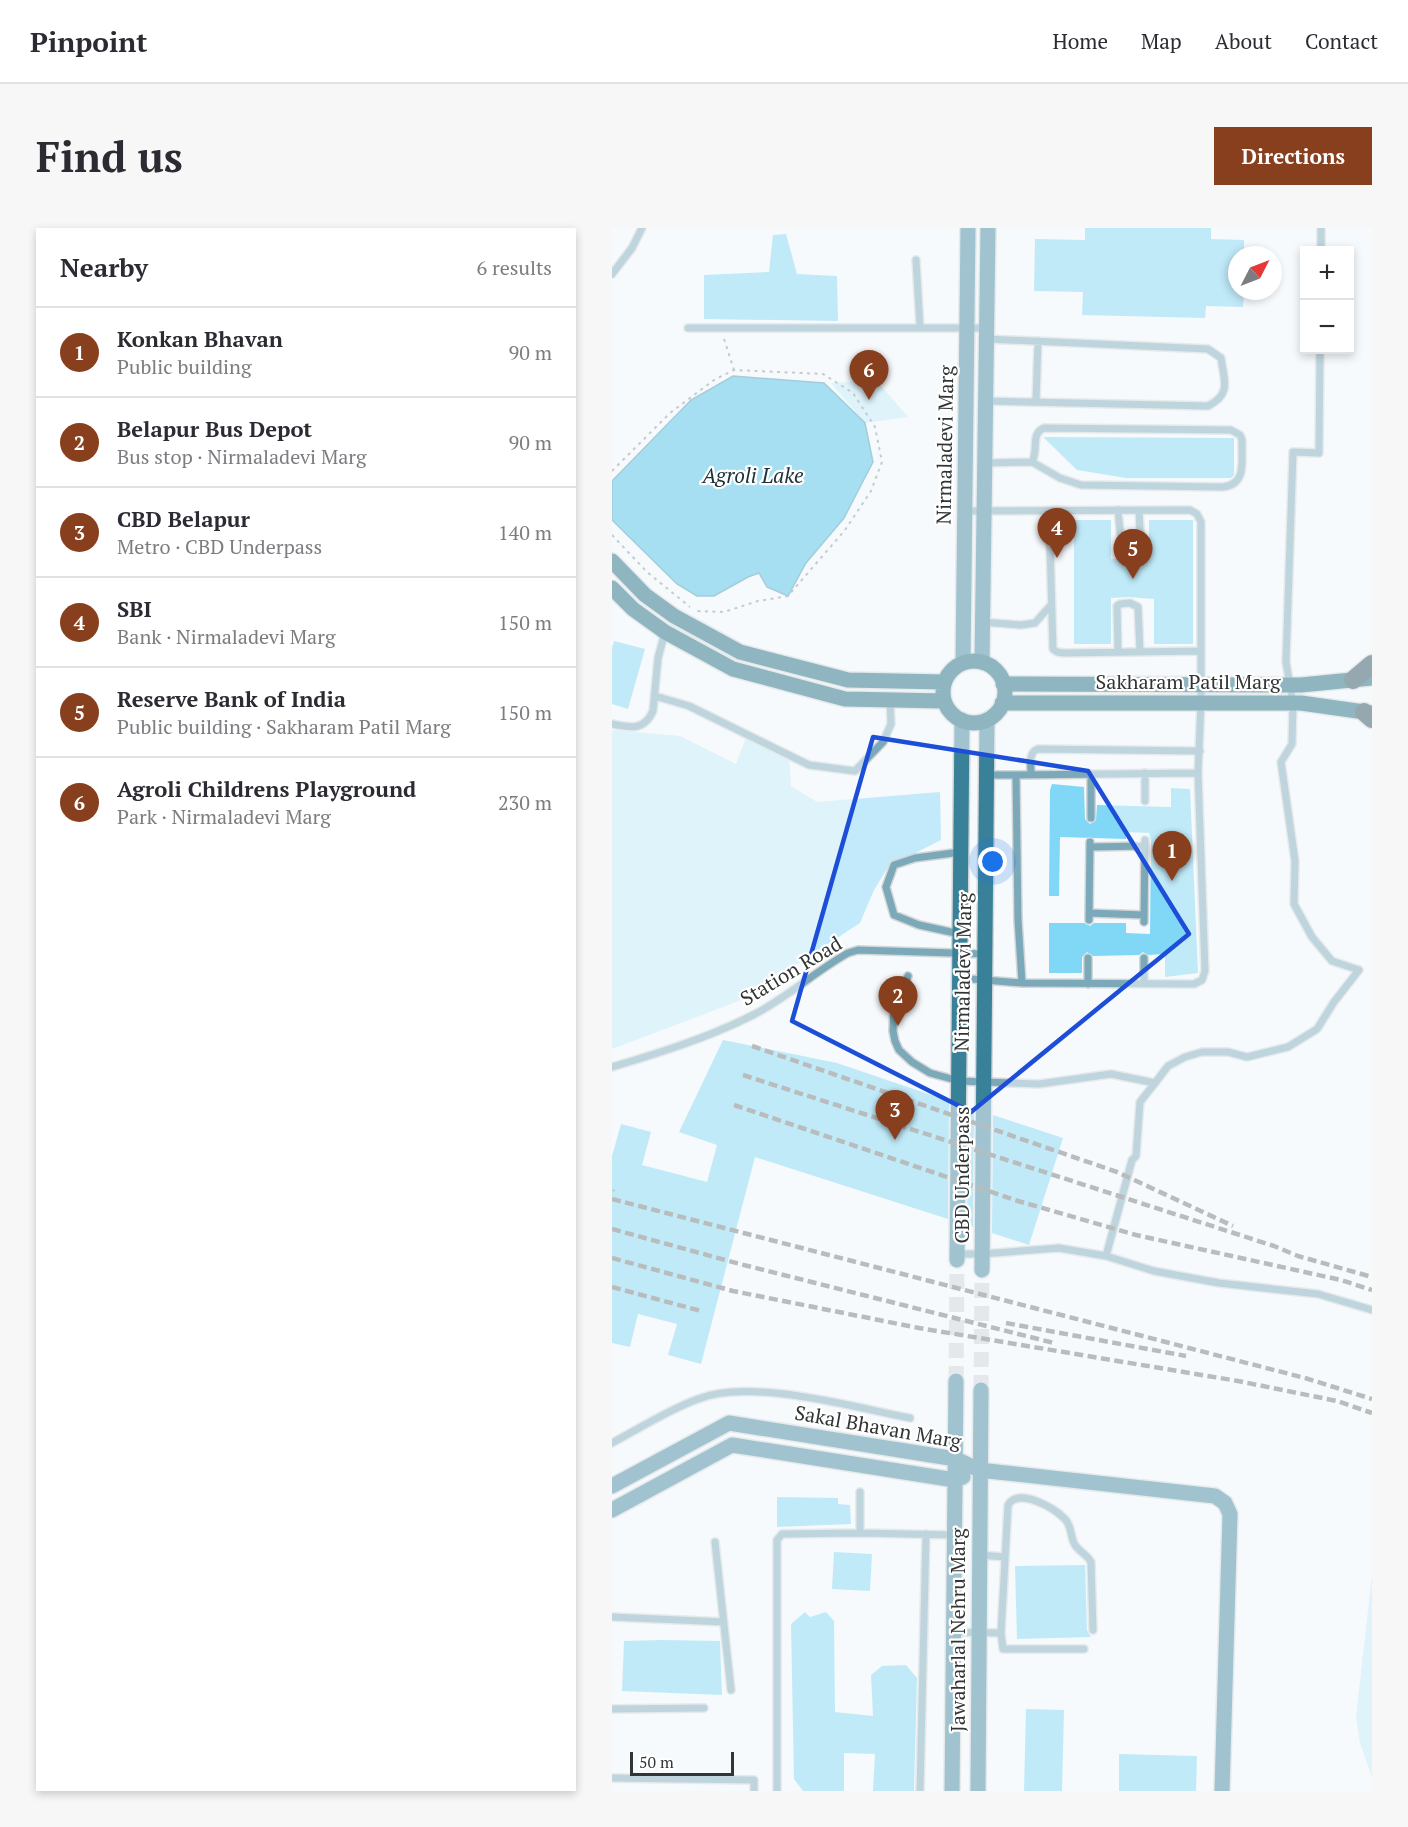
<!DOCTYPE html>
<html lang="en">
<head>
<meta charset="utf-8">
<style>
  :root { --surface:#fff; --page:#f7f7f7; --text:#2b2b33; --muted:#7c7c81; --line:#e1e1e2; --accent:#873f1e }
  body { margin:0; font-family:"PT Serif",serif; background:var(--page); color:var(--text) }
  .controls { position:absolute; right:18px; top:18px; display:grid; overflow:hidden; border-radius:0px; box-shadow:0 3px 9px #0003 }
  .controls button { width:54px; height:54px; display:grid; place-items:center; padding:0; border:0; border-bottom:2px solid var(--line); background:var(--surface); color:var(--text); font:30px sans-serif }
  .compass { position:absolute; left:616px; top:18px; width:54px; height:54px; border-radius:50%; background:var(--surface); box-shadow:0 3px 9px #0003; rotate:48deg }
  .scale { position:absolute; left:18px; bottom:15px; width:104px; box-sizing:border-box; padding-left:6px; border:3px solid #333535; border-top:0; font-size:16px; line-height:21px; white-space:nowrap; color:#333535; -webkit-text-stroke:4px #fff; paint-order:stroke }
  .you { position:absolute; left:381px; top:634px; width:21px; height:21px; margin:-15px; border:4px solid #fff; border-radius:50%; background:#1a73e8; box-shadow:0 0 0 9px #1a73e833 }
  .badge { display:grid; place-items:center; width:39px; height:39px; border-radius:50%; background:var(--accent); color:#fff; font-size:20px; font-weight:700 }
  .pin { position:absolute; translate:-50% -50px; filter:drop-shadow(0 2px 3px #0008) }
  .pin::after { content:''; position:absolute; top:32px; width:21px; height:18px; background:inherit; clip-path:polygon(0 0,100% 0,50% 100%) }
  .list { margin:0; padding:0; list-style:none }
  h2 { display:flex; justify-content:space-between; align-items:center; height:78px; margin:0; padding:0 24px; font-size:26px }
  h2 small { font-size:20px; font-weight:400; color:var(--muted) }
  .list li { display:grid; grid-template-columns:39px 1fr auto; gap:18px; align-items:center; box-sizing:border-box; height:90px; padding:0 24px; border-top:2px solid var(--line) }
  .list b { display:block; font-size:22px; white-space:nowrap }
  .list p { margin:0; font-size:20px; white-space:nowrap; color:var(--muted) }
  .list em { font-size:20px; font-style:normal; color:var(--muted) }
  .map { position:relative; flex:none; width:760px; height:1563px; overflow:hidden; border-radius:0px }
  header { display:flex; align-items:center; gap:36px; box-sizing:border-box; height:84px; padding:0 30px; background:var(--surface); border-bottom:2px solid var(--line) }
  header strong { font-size:28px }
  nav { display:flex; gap:33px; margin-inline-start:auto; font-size:21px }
  .intro { display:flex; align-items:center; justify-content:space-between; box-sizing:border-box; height:144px; padding:0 36px }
  h1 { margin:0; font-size:42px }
  .button { padding:15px 27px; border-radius:0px; background:var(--accent); color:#fff; font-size:21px; font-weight:700 }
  main { display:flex; gap:36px; padding:0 36px }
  aside { flex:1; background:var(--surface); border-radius:0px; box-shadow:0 3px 9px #0003 }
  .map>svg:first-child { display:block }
  .green { fill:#c3eafa }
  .water { fill:#47bfe6; stroke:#4196b1; stroke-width:1.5 }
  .building { fill:#80d7f6 }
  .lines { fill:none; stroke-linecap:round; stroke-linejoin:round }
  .secondary-tunnel { stroke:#cfd3d4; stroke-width:15; stroke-dasharray:15 8; stroke-linecap:butt }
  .lane-casing { stroke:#d3d7d8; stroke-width:10 }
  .secondary-casing { stroke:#d3d7d8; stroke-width:18 }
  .primary-casing { stroke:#d3d7d8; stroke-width:18 }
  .highway-casing { stroke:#d3d7d8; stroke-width:21 }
  .path { stroke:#8f9293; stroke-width:2; stroke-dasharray:3 4.5; stroke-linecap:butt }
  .lane { stroke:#7ca9b9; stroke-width:7 }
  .secondary { stroke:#398199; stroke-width:15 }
  .primary { stroke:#12627a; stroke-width:15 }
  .highway { stroke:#214552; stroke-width:18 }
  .rail { stroke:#6f7272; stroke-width:4.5; stroke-dasharray:9 4.5; stroke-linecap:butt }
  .marked { fill:none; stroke:#1d4ed8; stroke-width:4.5; stroke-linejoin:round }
  .labels { text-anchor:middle; stroke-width:4.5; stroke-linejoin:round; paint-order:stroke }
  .street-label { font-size:20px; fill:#333535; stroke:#fff }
  .water-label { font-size:21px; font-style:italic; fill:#1e323a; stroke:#fff }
</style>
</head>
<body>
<header>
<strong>Pinpoint</strong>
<nav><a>Home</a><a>Map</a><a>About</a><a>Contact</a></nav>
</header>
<div class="intro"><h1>Find us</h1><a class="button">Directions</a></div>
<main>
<aside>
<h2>Nearby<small>6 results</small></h2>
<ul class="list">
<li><span class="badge">1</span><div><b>Konkan Bhavan</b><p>Public building</p></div><em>90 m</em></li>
<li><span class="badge">2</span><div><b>Belapur Bus Depot</b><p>Bus stop · Nirmaladevi Marg</p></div><em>90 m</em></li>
<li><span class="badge">3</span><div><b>CBD Belapur</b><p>Metro · CBD Underpass</p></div><em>140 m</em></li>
<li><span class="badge">4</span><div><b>SBI</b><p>Bank · Nirmaladevi Marg</p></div><em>150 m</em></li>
<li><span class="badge">5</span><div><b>Reserve Bank of India</b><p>Public building · Sakharam Patil Marg</p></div><em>150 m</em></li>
<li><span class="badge">6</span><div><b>Agroli Childrens Playground</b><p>Park · Nirmaladevi Marg</p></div><em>230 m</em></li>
</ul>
</aside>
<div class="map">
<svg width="760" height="1563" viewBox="0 0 760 1563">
  <rect width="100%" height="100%" fill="#f6fafc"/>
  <path class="green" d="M264 152 296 189 253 195 219 155Z
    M0 502 68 508 124 536 134 510 177 524 179 558 205 574 328 564 329 612 276 639 262 662 248 695 132 771 0 821Z
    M760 1347V1549L748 1515 744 1489Z"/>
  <path class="water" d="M121 148 212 155 253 195 261 234 232 290 194 335 176 368 155 359 147 345 136 349 102 368H85L65 356 0 292V253L79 172Z"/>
  <path class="building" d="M473 0H599V11L632 12V27H625V63H632L631 79 594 78 593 90 470 87 471 64 422 63 423 11 473 12Z
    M174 6 185 46 225 48 226 93 92 91V47L157 44 161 7Z
    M431 209 622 210V247L619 250H514L465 242Z
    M462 292H499V331H509L514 334 537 331V292H581V416H542V371L517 369 499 370V416H462Z
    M2 413 33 421 16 481 0 476V420Z
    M440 556 472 559 473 591 478 596 484 592 485 577 559 579V560L578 561 586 745 553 749V726L536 727 531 724 527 727 481 728 475 724 470 729V745H437V695H472L478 698 482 695H514V705L538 706 539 612 537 605 514 604V611L448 609 447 668H437L438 562Z
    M111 812 225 835 337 873 336 991 143 929 89 1136 56 1127 65 1096 26 1086 18 1119 0 1115V928L9 896 39 904 30 937 95 954 105 917 67 904Z
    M356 879 362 881 361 999 355 997Z
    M381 887 451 910 417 1017 380 1005Z
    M165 1269 226 1270V1276L238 1277 239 1296 165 1299Z
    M222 1324 260 1326 258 1363 220 1361Z
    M473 1337 475 1402 479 1409 405 1411 403 1338Z
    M193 1384 198 1389 214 1384 222 1393 223 1484 261 1488 259 1447 270 1438 294 1437 305 1450 302 1563H261L263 1526 232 1525V1563H191L182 1551 179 1396Z
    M50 1412 108 1413 110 1467 10 1463 12 1413Z
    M414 1481 452 1482 450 1563H412Z
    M507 1526 585 1528 584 1563H507Z"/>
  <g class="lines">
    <path class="secondary-tunnel" d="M344 1153 345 1032
      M369 1162 370 1042"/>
    <g class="lane-casing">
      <path id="lane" d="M709 22V0
        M304 32 308 99
        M0 46 20 20 30 0
        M76 100H374
        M373 173 596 178C620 166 612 152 609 130L596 121 375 111
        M424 174 426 113
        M373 235 420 234 448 250 469 257 611 259C636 256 629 231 630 212L628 207 619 202 432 200C418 206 427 221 420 234
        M506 282 510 324 514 328 527 327 529 323 527 282
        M353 283 578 282 585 286 589 294V474L586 545 404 547 406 692 410 755 582 756 590 752 593 743 586 545
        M437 284 441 421 445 424 452 425 589 423
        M370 394 409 397 423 395 438 378
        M506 424 505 378 508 376 518 375 526 379 528 424
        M43 468 77 478 197 537 243 543 271 514 279 496 278 472
        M0 496C18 500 32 503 41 483L46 430 53 404
        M419 546C419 537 416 524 426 521L588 523
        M479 546V590
        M374 547H404
        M533 573V545
        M478 619 533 618
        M477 685 532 687
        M477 692 478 614
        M532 694 533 612
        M348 706 307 697 282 687 274 659 282 637 303 630 349 624
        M532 730V756
        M296 748 282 780 281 803 283 813 287 822 300 834 318 845 347 853 427 856 499 846 543 855 556 838 573 829 590 824H616L635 829 676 819 705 801 722 774 747 742 720 733 700 709 682 676 683 633 669 534 680 516 681 475 674 434 681 224 707 225 708 122
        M347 750 410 755
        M476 756V730
        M0 839C47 825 95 810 139 788 174 771 202 744 236 725L246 722 373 726
        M345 1026H370L447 1020 494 1028 520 932 524 928 528 874 543 855
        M494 1028 542 1043 607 1055 706 1066 760 1082
        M0 1215C28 1200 56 1182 86 1171 139 1150 241 1179 298 1190
        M248 1264V1305L343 1307
        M103 1314 119 1462
        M368 1327 393 1329
        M0 1389 112 1394
        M342 1404 389 1405 391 1421H472
        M389 1405 396 1277C407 1259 442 1280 453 1291 460 1298 458 1309 463 1317 467 1323 475 1327 479 1334L481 1402
        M0 1481 92 1480
        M0 1550 142 1552V1563
        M165 1563V1312L170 1306 248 1305
        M308 1563 314 1306"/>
    </g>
    <g class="secondary-casing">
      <path id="secondary" d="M370 434 376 0
        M351 435 356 0
        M345 1032 350 492
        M370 1042 375 492
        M0 1258 117 1195 344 1231 367 1242 603 1268 613 1275 618 1286 610 1563
        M0 1282 120 1217 343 1252 351 1249
        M340 1563 344 1153
        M366 1563 369 1162"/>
    </g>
    <g class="primary-casing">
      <path id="primary" d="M0 333 33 367 62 388 128 424 236 452 332 454
        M0 360 21 381 53 404 121 441 233 471 332 473
        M331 464a31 31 0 1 1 62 0a31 31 0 1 1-62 0Z
        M391 456 689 457 760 450
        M390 475H689L760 485"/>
    </g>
    <g class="highway-casing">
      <path id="highway" d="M741 452 760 436
        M752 484 760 491"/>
    </g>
    <path class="path" d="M112 111 122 142
      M0 243 58 185 102 152 122 142 211 146 241 165 263 199 270 234 259 263 233 302 176 368 146 373 112 384 83 383
      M0 307 35 344 78 379
      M0 962 4 963"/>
    <use href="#lane" class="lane"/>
    <use href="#secondary" class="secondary"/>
    <use href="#primary" class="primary"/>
    <use href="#highway" class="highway"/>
    <path class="rail" d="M140 818 505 944 621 998
      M131 847 662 1018 686 1028 760 1049
      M122 877 406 973 524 1007 729 1052 760 1062
      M0 971 693 1150 760 1171
      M0 1001 128 1036 442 1115
      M0 1030 121 1063 307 1100 626 1153 725 1173 760 1185
      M0 1059 89 1083
      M394 1095 574 1128"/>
  </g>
  <path d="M0 0H760V1563H0ZM261 509 476 543 577 706 359 884 180 793Z" fill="#f6fafc" fill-opacity=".55" fill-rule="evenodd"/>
  <path class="marked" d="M261 509 476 543 577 706 359 884 180 793Z"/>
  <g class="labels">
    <g class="street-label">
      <text transform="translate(333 217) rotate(-89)" y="7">Nirmaladevi Marg</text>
      <text x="576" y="461">Sakharam Patil Marg</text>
      <text transform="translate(179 743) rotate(-31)" y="7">Station Road</text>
      <text transform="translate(351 744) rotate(-89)" y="7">Nirmaladevi Marg</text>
      <text transform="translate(350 947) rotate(-90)" y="7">CBD Underpass</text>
      <text transform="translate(266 1199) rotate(10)" y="7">Sakal Bhavan Marg</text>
      <text transform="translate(346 1402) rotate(-90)" y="7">Jawaharlal Nehru Marg</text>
    </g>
    <g class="water-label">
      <text x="141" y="255">Agroli Lake</text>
    </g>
  </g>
</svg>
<div class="controls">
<button>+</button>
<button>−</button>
</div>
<svg class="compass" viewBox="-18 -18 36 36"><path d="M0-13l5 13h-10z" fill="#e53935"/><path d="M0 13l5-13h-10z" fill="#7c7c81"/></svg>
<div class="scale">50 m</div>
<div class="you"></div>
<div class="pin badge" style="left:560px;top:653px">1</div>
<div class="pin badge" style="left:286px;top:798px">2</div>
<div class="pin badge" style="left:283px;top:912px">3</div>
<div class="pin badge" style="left:445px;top:330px">4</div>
<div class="pin badge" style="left:521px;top:351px">5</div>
<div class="pin badge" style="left:257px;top:172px">6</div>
</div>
</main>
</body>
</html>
